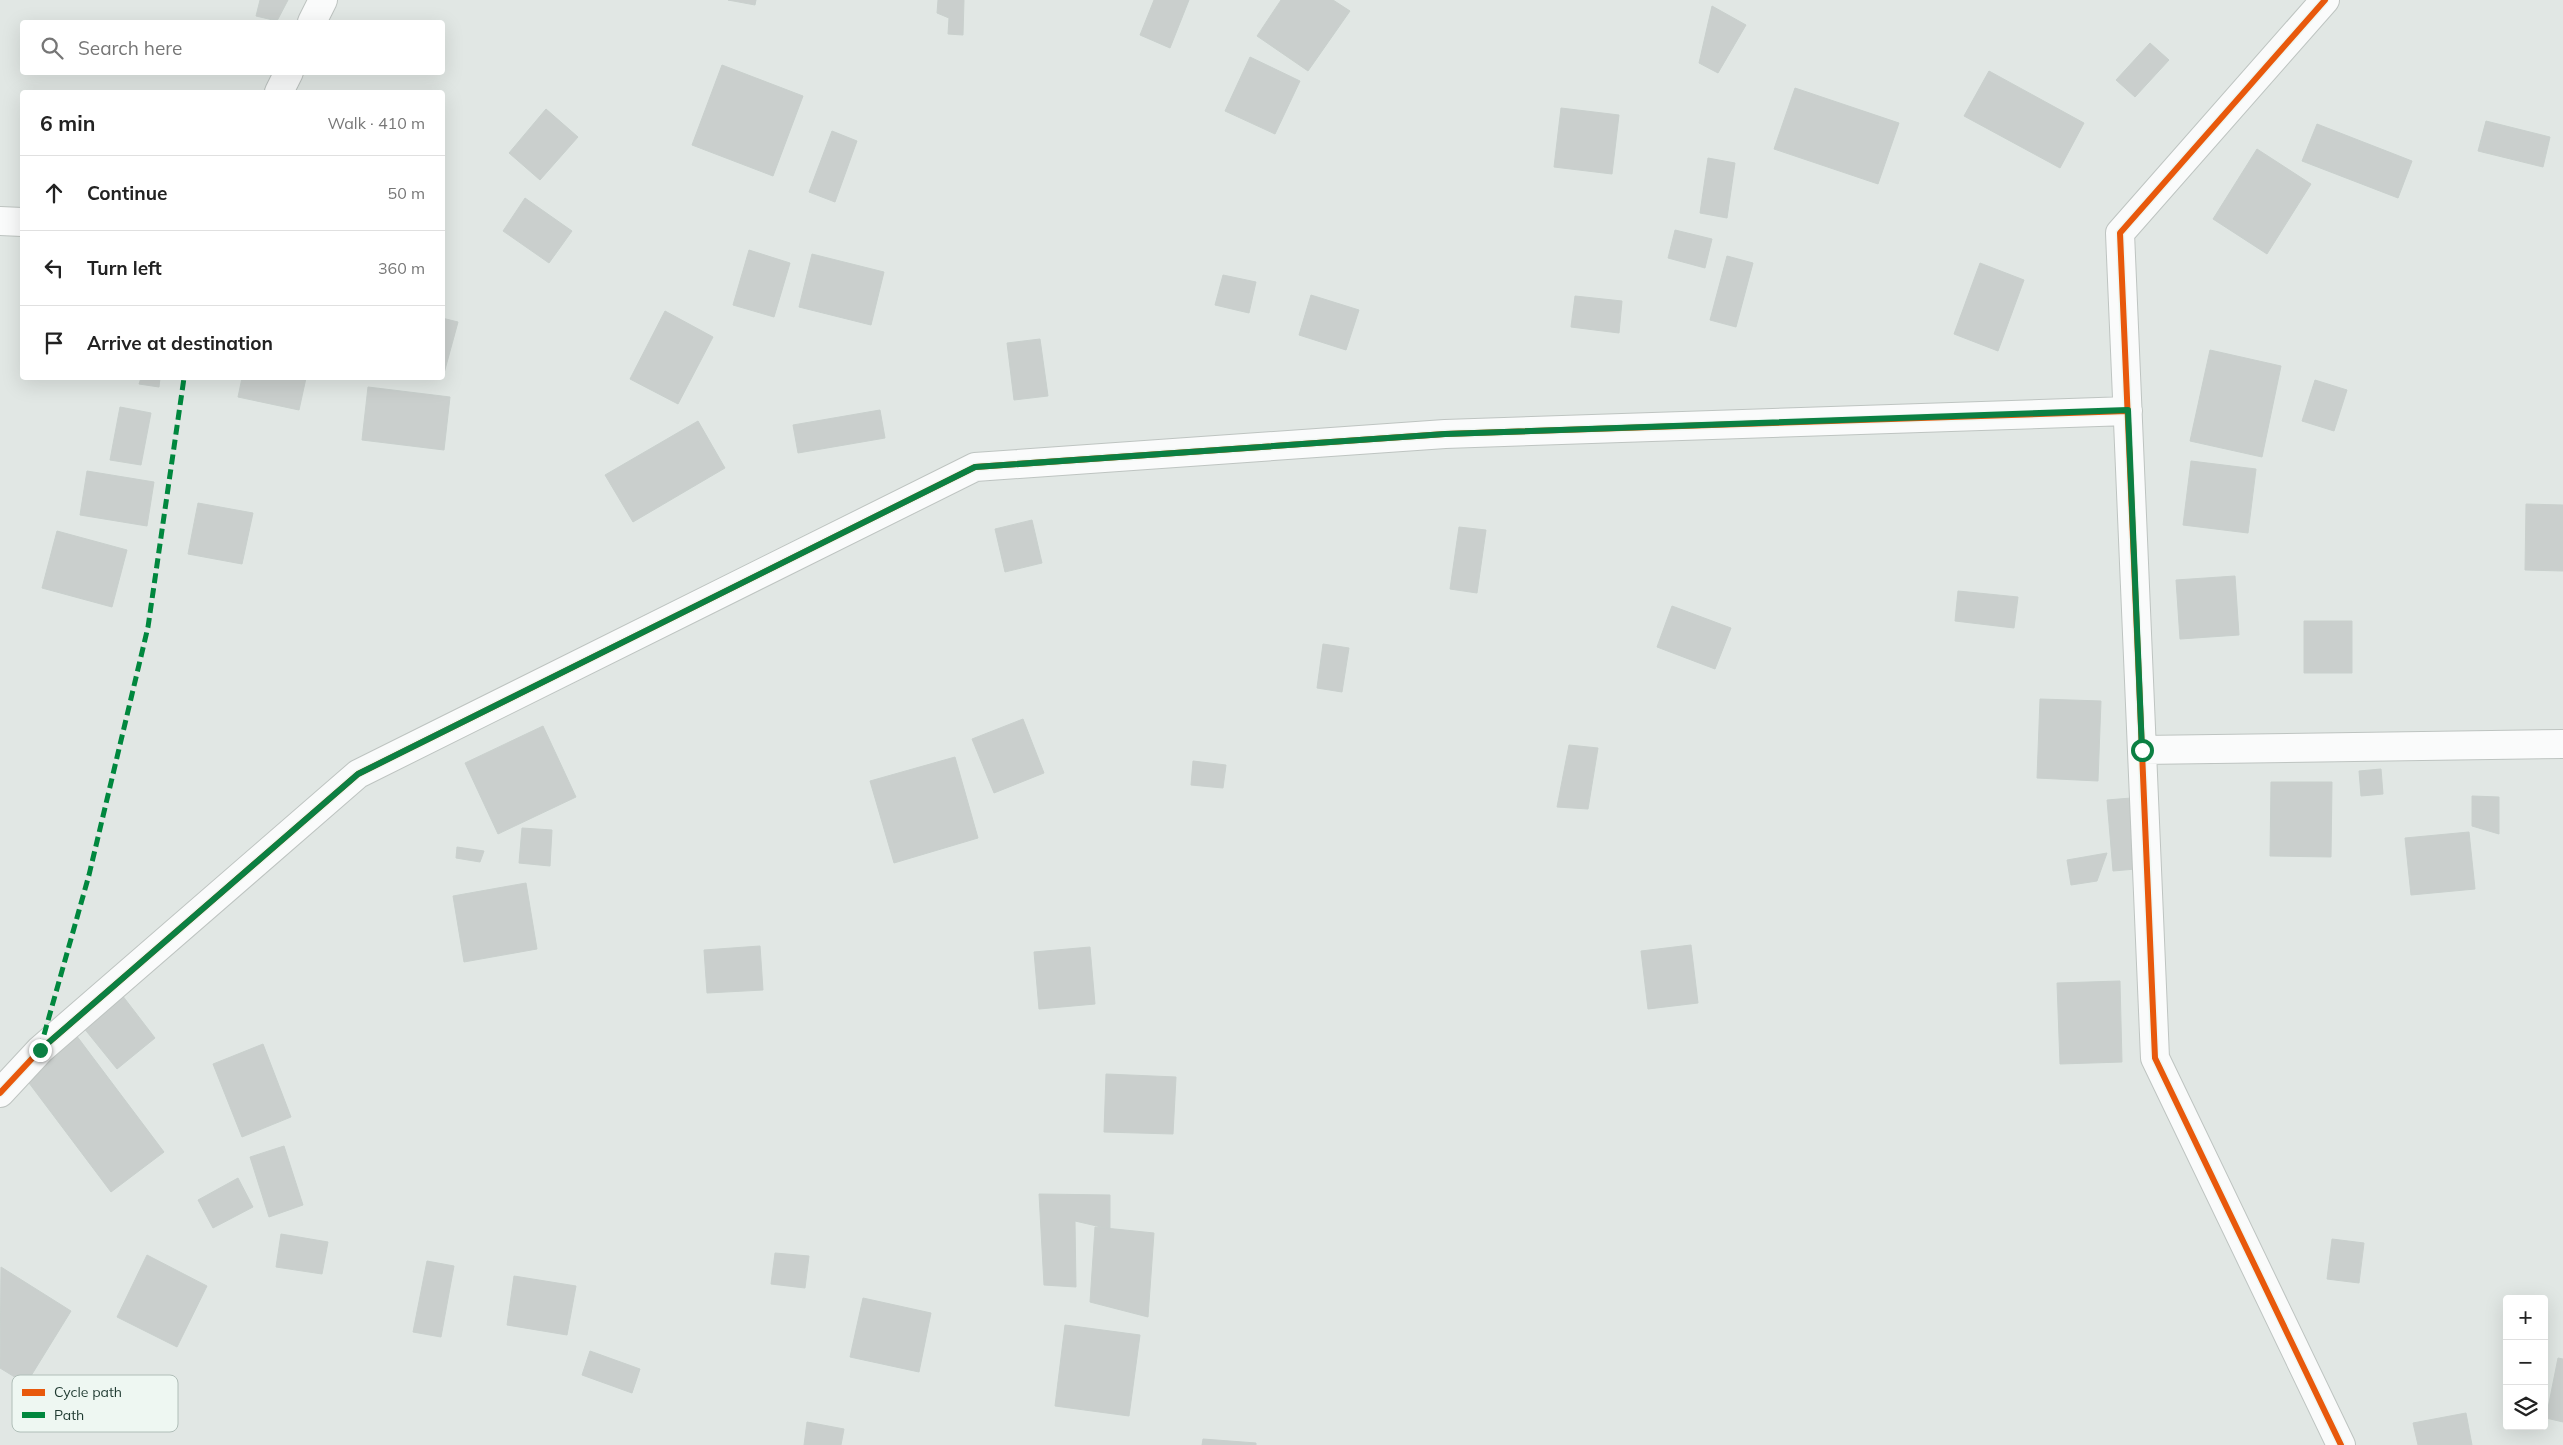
<!DOCTYPE html>
<html lang="en">
<head>
<meta charset="utf-8">
<style>
  :root { --surface:#fff; --page:#f6f6f6; --text:#222; --muted:#767676; --line:#e0e0e0 }
  body { margin:0; font-family:Mulish,sans-serif; background:var(--page); color:var(--text) }
  .controls { position:absolute; right:15px; bottom:15px; display:grid; overflow:hidden; border-radius:5px; box-shadow:0 5px 20px #0002 }
  .controls button { width:45px; height:45px; display:grid; place-items:center; padding:0; border:0; border-bottom:1px solid var(--line); background:var(--surface); color:var(--text); font:25px sans-serif }
  .stop { position:absolute; width:15px; height:15px; margin:-11px; border:4px solid #0b8043; border-radius:50%; background:#fff }
  .stop.end { background:#0b8043; border-color:#fff; box-shadow:0 1px 5px #0008 }
  .list { margin:0; padding:0; list-style:none }
  h2 { display:flex; justify-content:space-between; align-items:center; height:65px; margin:0; padding:0 20px; font-size:21px }
  h2 small { font-size:16px; font-weight:400; color:var(--muted) }
  .list li { display:grid; grid-template-columns:32px 1fr auto; gap:15px; align-items:center; box-sizing:border-box; height:75px; padding:0 20px; border-top:1px solid var(--line) }
  .list b { display:block; font-size:19px; white-space:nowrap }
  .list em { font-size:16px; font-style:normal; color:var(--muted) }
  .icon { flex:none; width:28px; height:28px; fill:none; stroke:currentColor; stroke-width:2; stroke-linecap:round; stroke-linejoin:round }
  .map { position:relative; flex:none; width:2563px; height:1445px; overflow:hidden }
  .search { position:absolute; background:var(--surface); box-shadow:0 5px 20px #0002; left:20px; top:20px; width:425px; height:55px; display:flex; align-items:center; gap:12px; box-sizing:border-box; padding:0 18px; border-radius:5px; color:var(--muted); font-size:19px }
  .panel { position:absolute; background:var(--surface); box-shadow:0 5px 20px #0002; left:20px; top:90px; width:425px; height:290px; border-radius:5px }
  .map>svg:first-child { display:block }
  .building { fill:#cacfcd; stroke:#c9d0cd }
  .lines { fill:none; stroke-linecap:round; stroke-linejoin:round }
  .minor-casing { stroke:#bec4c1; stroke-width:30 }
  .minor { stroke:#fafbfb; stroke-width:28 }
  .quiet { stroke:#00873e; stroke-width:5; stroke-dasharray:10 5; stroke-linecap:butt }
  .cycleway-casing { stroke:#eef7f2; stroke-width:9 }
  .cycleway { stroke:#e8590c; stroke-width:6 }
  .route { stroke:#0b8043; stroke-width:6 }
  .key { fill:#eef7f2; stroke:#b0beb8; stroke-width:1 }
  .key-label { font-size:14px; fill:#1f3a31 }
</style>
</head>
<body>
<div class="map">
<svg width="2563" height="1445" viewBox="0 0 2563 1445">
  <rect width="100%" height="100%" fill="#e1e7e4"/>
  <path class="building" d="M260 0H288L277 21 256 16Z
    M728 0H756L755 5Z
    M938 0H964L963 35 948 34 949 18 937 13Z
    M1154 0H1189L1170 48 1140 35Z
    M1281 0H1333L1350 11 1308 71 1257 36Z
    M1712 6 1746 25 1718 73 1699 63Z
    M2150 43 2169 60 2135 97 2116 80Z
    M1250 57 1300 81 1275 134 1225 111Z
    M722 65 803 96 773 176 692 145Z
    M1989 71 2084 123 2060 168 1964 116Z
    M1795 88 1899 123 1878 184 1774 149Z
    M1561 108 1619 115 1612 174 1554 167Z
    M546 109 578 137 540 180 509 153Z
    M2486 121 2550 137 2543 167 2478 151Z
    M2317 124 2412 161 2398 198 2302 161Z
    M832 131 857 141 835 202 809 192Z
    M2257 149 2311 184 2267 254 2213 219Z
    M1708 158 1735 163 1727 218 1700 213Z
    M525 198 572 231 549 263 503 231Z
    M1675 230 1712 239 1705 268 1668 258Z
    M749 250 790 263 774 317 733 305Z
    M812 254 884 272 871 325 799 307Z
    M1727 256 1753 263 1736 327 1710 320Z
    M1980 263 2024 280 1998 351 1954 334Z
    M1223 275 1256 282 1249 313 1215 305Z
    M1311 295 1359 310 1346 350 1299 335Z
    M1575 296 1622 301 1619 333 1571 327Z
    M665 311 713 337 678 404 630 379Z
    M442 318 458 322 443 377H442Z
    M1040 339 1048 396 1014 400 1007 343Z
    M2210 350 2281 366 2262 457 2190 441Z
    M141 378H160L159 387 139 384Z
    M242 378H306L299 410 238 397Z
    M2315 380 2347 390 2334 431 2302 421Z
    M368 387 450 397 444 450 362 440Z
    M120 407 151 413 141 465 110 460Z
    M880 410 885 438 798 453 793 425Z
    M698 421 725 468 633 522 605 475Z
    M2191 461 2256 469 2248 533 2183 525Z
    M87 471 154 482 147 526 80 515Z
    M198 503 253 513 242 564 188 554Z
    M2526 504 2563 505V571L2525 570Z
    M1032 520 1042 563 1005 572 995 529Z
    M1459 527 1486 530 1477 593 1450 589Z
    M57 531 127 550 112 607 42 588Z
    M2235 576 2239 635 2180 639 2176 580Z
    M1958 591 2018 597 2014 628 1955 621Z
    M1672 606 1731 628 1715 669 1657 647Z
    M2304 621H2352V673H2304Z
    M1323 644 1349 648 1342 692 1317 688Z
    M2040 699 2101 701 2098 781 2037 778Z
    M1023 719 1044 773 994 793 972 739Z
    M543 726 576 797 498 834 465 763Z
    M1569 745 1598 748 1588 809 1557 807Z
    M955 757 978 838 894 863 870 781Z
    M1193 761 1226 765 1223 788 1191 785Z
    M2381 769 2383 794 2361 796 2359 771Z
    M2271 782H2332L2331 857 2270 856Z
    M2472 796 2499 797V834L2472 826Z
    M2131 798 2136 869 2113 871 2107 800Z
    M522 828 552 830 550 866 519 863Z
    M2469 832 2475 889 2411 895 2405 838Z
    M457 847 484 851 480 862 456 858Z
    M2107 853 2097 881 2071 885 2067 860Z
    M526 883 537 949 464 962 453 896Z
    M1691 945 1698 1003 1648 1009 1641 951Z
    M760 946 763 990 707 993 704 950Z
    M1090 947 1095 1004 1039 1009 1034 952Z
    M2120 981 2122 1062 2060 1064 2057 983Z
    M122 995 155 1038 117 1069 83 1027Z
    M76 1035 164 1152 111 1192 23 1075Z
    M263 1044 291 1117 242 1137 213 1064Z
    M1106 1074 1176 1077 1173 1134 1104 1132Z
    M284 1146 303 1205 269 1217 250 1157Z
    M238 1178 253 1207 213 1228 198 1200Z
    M1039 1194 1110 1195V1229L1075 1221 1076 1287 1044 1285Z
    M1095 1227 1154 1233 1148 1317 1090 1302Z
    M281 1234 328 1242 322 1274 276 1267Z
    M2332 1239 2364 1243 2359 1283 2327 1279Z
    M775 1253 809 1256 805 1288 771 1284Z
    M147 1255 207 1286 177 1347 117 1317Z
    M427 1261 454 1266 441 1337 413 1332Z
    M1 1267 71 1311 26 1384 0 1368Z
    M514 1276 576 1286 567 1335 507 1325Z
    M863 1298 931 1313 919 1372 850 1357Z
    M1065 1325 1140 1335 1129 1416 1055 1406Z
    M590 1351 640 1369 632 1393 582 1375Z
    M2558 1358 2563 1359V1422L2546 1418Z
    M2466 1413 2472 1445H2418L2413 1423Z
    M807 1422 844 1429 841 1445H804Z
    M1203 1439 1256 1443V1445H1202Z"/>
  <g class="lines">
    <g class="minor-casing">
      <path id="minor" d="M2325 0 2120 233 2155 1058 2341 1445
        M312 22 323 0
        M279 92 289 72
        M0 221 22 222
        M2142 750 2563 744
        M0 1093 40 1050 358 774 975 467 1445 434 2128 411"/>
    </g>
    <use href="#minor" class="minor"/>
    <path class="quiet" d="M40 1049 89 875 148 627 184 378"/>
    <g class="cycleway-casing">
      <path id="cycleway" d="M2325 0 2120 233 2155 1058 2341 1445
        M0 1093 40 1050 358 774 975 467 1445 434 2128 411"/>
    </g>
    <use href="#cycleway" class="cycleway"/>
  </g>
  <g class="lines">
    <path class="route" d="M40 1050 358 774 975 467 1445 434 2128 410 2142 750"/>
  </g>
  <rect x="12" y="1375" width="166" height="57" rx="8" class="key"/>
  <rect x="22" y="1389" width="23" height="7" fill="#e8590c"/>
  <rect x="22" y="1412" width="23" height="6" fill="#00873e"/>
  <g class="key-label">
    <text x="54" y="1397">Cycle path</text>
    <text x="54" y="1420">Path</text>
  </g>
</svg>
<div class="controls">
<button>+</button>
<button>−</button>
<button><svg class="icon" aria-label="layers" viewBox="0 0 24 24"><path d="M12 4l9 5-9 5-9-5zM3 14l9 5 9-5"/></svg></button>
</div>
<div class="stop" style="left:2142px;top:750px"></div>
<div class="stop end" style="left:40px;top:1050px"></div>
<div class="search"><svg class="icon" aria-label="search" viewBox="0 0 24 24"><circle cx="10" cy="10" r="6"/><path d="M15 15l6 6"/></svg>Search here</div>
<section class="panel">
<h2>6 min<small>Walk · 410 m</small></h2>
<ul class="list">
<li><svg class="icon" aria-label="ahead" viewBox="0 0 24 24"><path d="M12 20V5M6 11l6-6 6 6"/></svg><div><b>Continue</b></div><em>50 m</em></li>
<li><svg class="icon" aria-label="left" viewBox="0 0 24 24"><path d="M17 20v-9H6M10 6l-5 5 5 5"/></svg><div><b>Turn left</b></div><em>360 m</em></li>
<li><svg class="icon" aria-label="arrive" viewBox="0 0 24 24"><path d="M6 21V4h12l-3 4 3 4H6"/></svg><div><b>Arrive at destination</b></div></li>
</ul>
</section>
</div>
</body>
</html>
